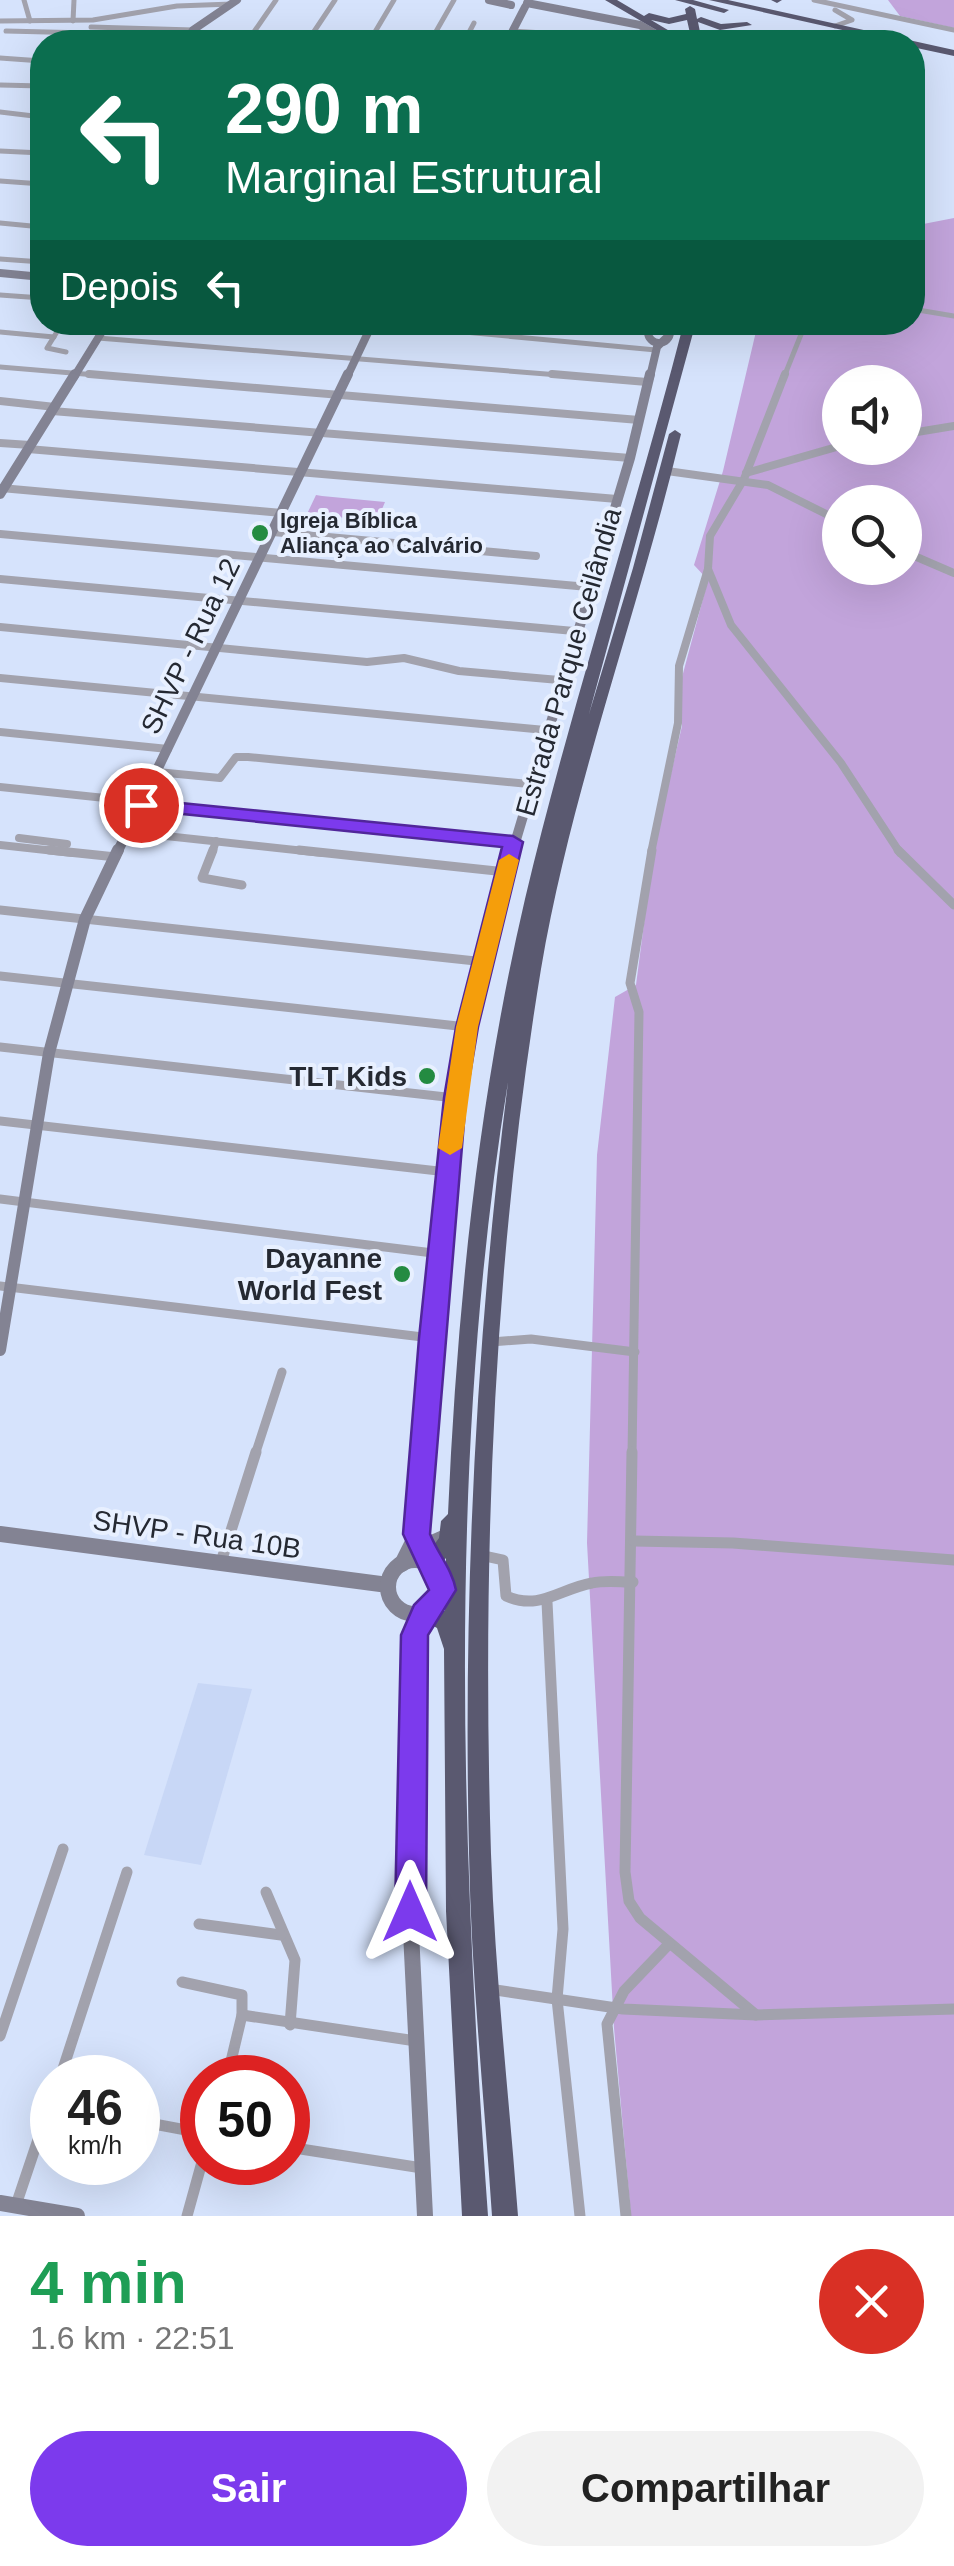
<!DOCTYPE html>
<html lang="pt">
<head>
<meta charset="utf-8">
<style>
  :root { --surface:#fff; --page:#f2f2f2; --text:#222; --muted:#767676; --accent:#7c3aed }
  body { margin:0; font-family:Helvetica,sans-serif; background:var(--page); color:var(--text); height:100vh; display:flex; flex-direction:column; font-size:38px; white-space:nowrap }
  * { box-sizing:border-box; margin:0 }
  p { font-size:32px; color:var(--muted) }
  .icon { flex:none; width:55px; height:55px; fill:none; stroke:currentColor; stroke-width:2; stroke-linecap:round; stroke-linejoin:round }
  .map { position:relative; height:2216px; overflow:hidden }
  .side { display:flex; flex-direction:column; background:var(--surface); flex:1 }
  .side>* { flex:none }
  .hud { position:absolute; left:30px; top:30px; width:895px; height:305px; border-radius:40px; box-shadow:0 10px 40px #0002; background:#0b6e4f; color:#fff; overflow:hidden }
  .buttons { position:absolute; left:822px; top:365px; display:grid; gap:20px }
  .buttons a { display:grid; place-items:center; width:100px; height:100px; border-radius:50%; background:var(--surface); box-shadow:0 10px 40px #0002; font-size:50px }
  .speed { position:absolute; left:30px; top:2055px; display:flex; gap:20px; font-size:50px; font-weight:700; text-align:center }
  .speed>* { display:grid; place-content:center; width:130px; height:130px; border-radius:50%; background:var(--surface); box-shadow:0 10px 40px #0002; line-height:1 }
  .speed small { font-size:25px; font-weight:400 }
  .speed .limit { border:15px solid #d22; background:#fff; color:#111 }
  .pin { position:absolute; display:grid; place-items:center; width:85px; height:85px; color:#fff; margin:-42px; border:5px solid #fff; border-radius:50%; box-shadow:0 2px 10px #0007 }
  .me { position:absolute; width:110px; margin:-55px; rotate:0deg; stroke-linejoin:round; filter:drop-shadow(0 0 8px #0008) }
  .turn { display:flex; align-items:center; gap:35px; height:210px; padding:0 30px; font-size:45px }
  .turn .icon { width:130px; height:130px; stroke-width:2.5 }
  .turn b { display:block; font-size:70px; line-height:85px }
  .then { display:flex; align-items:center; height:95px; padding:0 30px; background:#0003; gap:20px; font-size:38px }
  .round { display:grid; place-items:center; flex:none; width:105px; height:105px; border-radius:52px; background:var(--page) }
  .overview { display:flex; align-items:center; justify-content:space-between; height:170px; padding:0 30px }
  h1 { font-size:60px; font-weight:700; line-height:75px; color:#1e9e55 }
  .cta { display:flex; gap:20px; margin-top:auto; padding:20px 30px }
  .cta a { flex:1; height:115px; border-radius:60px; background:var(--accent); color:#fff; font-size:40px; font-weight:700; line-height:115px; text-align:center }
  .cta a+a { background:var(--page); color:var(--text) }
  .map>svg:first-child { display:block }
  .built { fill:#c8d7f6 }
  .green { fill:#c2a4db; fill-rule:evenodd }
  .lines { fill:none; stroke-linecap:round; stroke-linejoin:round }
  .street-far3 { stroke:#a2a2ad; stroke-width:5 }
  .street-far2 { stroke:#a2a2ad; stroke-width:8 }
  .street-far1 { stroke:#a2a2ad; stroke-width:9 }
  .street { stroke:#a2a2ad; stroke-width:11 }
  .secondary-far3 { stroke:#838393; stroke-width:8 }
  .secondary-far2 { stroke:#838393; stroke-width:10 }
  .secondary-far1 { stroke:#838393; stroke-width:12 }
  .secondary { stroke:#838393; stroke-width:16 }
  .highway { fill:#5a5970; fill-rule:evenodd }
  .route { fill:#7c3aed; stroke:#51269a; stroke-width:2.5 }
  .slow { fill:#f59e0b }
  .poi-dot { fill:#248b41; stroke:#e8f0ff; stroke-width:4 }
  .labels { text-anchor:middle; stroke-width:8; stroke-linejoin:round; paint-order:stroke }
  .far-poi-label { font-size:22px; font-weight:bold; fill:#252932; stroke:#e8f0ff; text-anchor:start }
  .street-label { font-size:28px; fill:#252932; stroke:#e8f0ff }
  .poi-label { font-size:28px; font-weight:bold; fill:#252932; stroke:#e8f0ff; text-anchor:end }
</style>
</head>
<body>
<div class="map">
<svg width="954" height="2216" viewBox="0 0 954 2216">
  <rect width="100%" height="100%" fill="#d6e3fc"/>
  <!-- built -->
  <polygon class="built" points="198,1683 252,1689 201,1865 144,1855"/>
  <!-- green -->
  <g class="green">
    <polygon points="888,0 954,0 954,28 900,16"/>
    <path d="M954,218V2216H631L614,2028L587,1543L597,1155L615,997L636,985L654,847L682,726L681,681L708,580L694,565L723,471L758,323L912,322L913,226ZM840,382H905V448H840ZM840,502H905V568H840Z"/>
    <polygon points="316,495 322,496 385,502 377,521 307,514"/>
  </g>
  <g class="lines">
    <!-- street-far3 -->
    <g class="street-far3">
      <polyline points="24,0 30,21"/>
      <polyline points="814,0 954,30"/>
      <polyline points="835,10 852,20 835,26"/>
      <polyline points="0,21 93,20 177,6 232,4"/>
      <polyline points="73,21 74,0"/>
      <polyline points="91,27 193,30"/>
      <polyline points="6,31 88,33"/>
      <polyline points="512,31 668,41"/>
      <polyline points="247,42 276,0"/>
      <polyline points="307,42 335,0"/>
      <polyline points="369,42 394,0"/>
      <polyline points="430,42 454,0"/>
      <polyline points="464,42 474,23"/>
      <polyline points="0,58 42,61"/>
      <polyline points="0,85 42,86"/>
      <polyline points="0,112 42,117"/>
      <polyline points="0,151 42,153"/>
      <polyline points="0,181 42,184"/>
      <polyline points="0,223 42,227"/>
      <polyline points="0,259 42,262"/>
      <polyline points="0,295 42,298"/>
      <polyline points="912,309 954,316"/>
      <polyline points="63,322 47,348 66,352"/>
      <polyline points="357,322 656,350"/>
      <polyline points="0,332 54,337"/>
      <polyline points="98,338 584,377"/>
      <polyline points="0,367 120,377"/>
      <polyline points="784,377 806,322"/>
    </g>
    <!-- street-far2 -->
    <g class="street-far2">
      <polyline points="89,374 639,420"/>
      <polyline points="552,374 647,382"/>
      <polyline points="785,374 744,479 710,536 708,569 731,625 841,763 900,853"/>
      <polyline points="0,401 55,407"/>
      <polyline points="52,411 630,458"/>
      <polyline points="905,434 954,426"/>
      <polyline points="0,443 30,445"/>
      <polyline points="28,449 617,499"/>
      <polyline points="667,471 768,485 840,521"/>
      <polyline points="746,473 840,446"/>
      <polyline points="1,488 282,513"/>
      <polyline points="273,532 536,556"/>
      <polyline points="0,534 588,587"/>
      <polyline points="905,552 954,573"/>
      <polyline points="0,579 574,631"/>
      <polyline points="0,627 367,662 404,658 459,671 559,680"/>
      <polyline points="0,678 545,730"/>
      <polyline points="0,732 168,749"/>
      <polyline points="157,772 220,778 236,757 248,757 529,784"/>
      <polyline points="0,787 143,802"/>
      <polyline points="141,805 513,842"/>
      <polyline points="129,832 323,853"/>
      <polyline points="19,838 67,844"/>
      <polyline points="0,845 73,853"/>
      <polyline points="212,853 216,841"/>
      <polyline points="651,853 678,723 679,666 708,569"/>
    </g>
    <!-- street-far1 -->
    <g class="street-far1">
      <polyline points="49,850 116,857"/>
      <polyline points="213,850 202,878 242,885"/>
      <polyline points="299,850 506,872"/>
      <polyline points="898,850 954,905"/>
      <polyline points="0,910 485,962"/>
      <polyline points="0,976 467,1027"/>
      <polyline points="0,1047 455,1098"/>
      <polyline points="0,1121 447,1172"/>
      <polyline points="0,1199 441,1254"/>
      <polyline points="0,1286 431,1338"/>
      <polyline points="491,1342 531,1339 635,1352"/>
      <polyline points="255,1455 282,1372"/>
      <polyline points="632,1455 639,1012 630,983 652,850"/>
    </g>
    <!-- street -->
    <g class="street">
      <polyline points="632,1452 625,1872 629,1901 640,1918 756,2015"/>
      <polyline points="634,1541 733,1543 954,1560"/>
      <path d="M480,1555L503,1560L506,1596C540,1611 559,1589 592,1583C605,1580 619,1582 633,1582"/>
      <polyline points="221,1562 256,1452"/>
      <polyline points="547,1602 563,1929 557,1999 580,2216"/>
      <polyline points="266,1892 295,1960 290,2025"/>
      <polyline points="199,1924 281,1935"/>
      <polyline points="182,1982 242,1995 242,2015 227,2078"/>
      <polyline points="489,1989 623,2009 756,2015 954,2009"/>
      <polyline points="242,2015 416,2041"/>
      <polyline points="0,2036 63,1849"/>
      <polyline points="60,2078 127,1872"/>
      <polyline points="138,2121 202,2133"/>
      <polyline points="288,2147 422,2168"/>
      <polyline points="16,2205 52,2098"/>
      <polyline points="187,2216 202,2162"/>
      <polyline points="626,2216 607,2024 624,1991 669,1944"/>
    </g>
    <!-- secondary-far3 -->
    <g class="secondary-far3">
      <polyline points="489,0 511,5"/>
      <polyline points="527,3 640,25 669,42"/>
      <polyline points="187,39 251,42"/>
      <polyline points="186,42 193,30 237,0"/>
      <polyline points="507,42 525,7"/>
      <polyline points="0,273 42,277"/>
      <circle cx="659" cy="332" r="11"/>
      <polyline points="74,377 108,322"/>
      <polyline points="347,377 373,322"/>
      <polyline points="650,377 657,347 665,339"/>
    </g>
    <!-- secondary-far2 -->
    <g class="secondary-far2">
      <polyline points="0,494 75,374"/>
      <polyline points="117,853 348,374"/>
      <polyline points="512,853 630,458 650,374"/>
    </g>
    <!-- secondary-far1 -->
    <g class="secondary-far1">
      <polyline points="0,1350 49,1053 85,919 118,850"/>
      <polyline points="424,1455 447,1172 467,1027 512,850"/>
    </g>
    <!-- secondary -->
    <g class="secondary">
      <polyline points="0,1534 388,1585"/>
      <polyline points="423,1547 448,1536"/>
      <circle cx="415" cy="1587" r="27"/>
      <polyline points="402,1564 417,1534 424,1452"/>
      <polyline points="424,1612 414,1635 410,1912 425,2216"/>
      <polyline points="0,2203 77,2216"/>
    </g>
    <!-- highway -->
    <g class="highway">
      <polygon points="605,0 617,0 644,16 649,13 669,18 686,14 685,9 690,6 695,9 697,19 701,17 721,24 747,22 752,25 720,30 698,22 702,42 692,42 687,20 669,24 651,20 688,42 677,42"/>
      <polygon points="675,0 693,0 729,10 724,13"/>
      <polygon points="709,0 728,0 954,50 954,56 912,47 912,42 896,42"/>
      <polygon points="771,0 782,0 777,3"/>
      <polygon points="774,31 837,34 842,37 837,40 774,37 746,42 728,42"/>
      <polygon points="662,322 677,322 667,328 663,327"/>
      <path d="M684,322H696L589,714L633,568L669,434L675,430L681,434C638,613 572,787 541,969C493,1260 482,1560 491,1854C495,1975 509,2096 518,2216H492C484,2095 471,1974 469,1853C463,1595 476,1338 508,1082C447,1456 461,1839 488,2216H462L446,1911L444,1649L437,1628L419,1618L415,1612L419,1606L426,1604L445,1611L446,1558C439,1567 435,1573 423,1569L420,1564L439,1538L441,1521L448,1514C457,1308 478,1100 525,899C571,705 634,516 684,322Z"/>
    </g>
  </g>
  <!-- route -->
  <path class="route" d="M141,799L513,836L523,842L478,1027L466,1098L430,1534C438,1554 452,1569 456,1590L428,1635L426,1912L421,1920L410,1924L400,1920L395,1912L401,1635L414,1605L429,1590L403,1534L419,1338L444,1098L456,1027L502,847L134,809V801Z"/>
  <!-- slow -->
  <polygon class="slow" points="509,854 519,860 478,1027 462,1148 450,1155 438,1148 456,1027 499,860"/>
  <!-- markers -->
  <g class="poi-dot">
    <circle cx="260" cy="533" r="10"/>
    <circle cx="427" cy="1076" r="10"/>
    <circle cx="402" cy="1274" r="10"/>
  </g>
  <g class="labels">
    <!-- far-poi labels -->
    <g class="far-poi-label">
      <text x="280" y="528">Igreja Bíblica<tspan x="280" dy="25">Aliança ao Calvário</tspan></text>
    </g>
    <!-- street labels -->
    <g class="street-label">
      <text transform="translate(190 646) rotate(-64)" y="10">SHVP - Rua 12</text>
      <text transform="translate(568 662) rotate(-74)" y="10">Estrada Parque Ceilândia</text>
      <text transform="translate(197 1534) rotate(8)" y="10">SHVP - Rua 10B</text>
    </g>
    <!-- poi labels -->
    <g class="poi-label">
      <text x="407" y="1086">TLT Kids</text>
      <text x="382" y="1268">Dayanne<tspan x="382" dy="32">World Fest</tspan></text>
    </g>
  </g>
</svg>
<div class="buttons">
<a><svg class="icon" aria-label="sound" viewBox="0 0 24 24"><path d="M4 9h4l5-4v14l-5-4H4zM17 9q2 3 0 6"/></svg></a>
<a><svg class="icon" aria-label="search" viewBox="0 0 24 24"><circle cx="10" cy="10" r="6"/><path d="M15 15l6 6"/></svg></a>
</div>
<div class="speed"><div>46<small>km/h</small></div><div class="limit">50</div></div>
<div class="pin" style="left:141px;top:805px;background:#d93025"><svg class="icon" aria-label="arrive" viewBox="0 0 24 24"><path d="M6 21V4h12l-3 4 3 4H6"/></svg></div>
<svg class="me" style="left:410px;top:1912px" viewBox="-20 -20 40 40"><path d="M0-17L14 15 0 8-14 15z" fill="#7c3aed" stroke="#fff" stroke-width="4"/></svg>
<div class="hud">
<div class="turn"><svg class="icon" aria-label="left" viewBox="0 0 24 24"><path d="M17 20v-9H6M10 6l-5 5 5 5"/></svg><div><b>290 m</b>Marginal Estrutural</div></div>
<div class="then">Depois<svg class="icon" aria-label="left" viewBox="0 0 24 24"><path d="M17 20v-9H6M10 6l-5 5 5 5"/></svg></div>
</div>
</div>
<section class="side">
<div class="overview"><div><h1>4 min</h1><p>1.6 km · 22:51</p></div><a class="round" style="background:#d93025;color:#fff"><svg class="icon" aria-label="close" viewBox="0 0 24 24"><path d="M6 6l12 12M18 6L6 18"/></svg></a></div>
<div class="cta"><a>Sair</a><a>Compartilhar</a></div>
</section>
</body>
</html>
